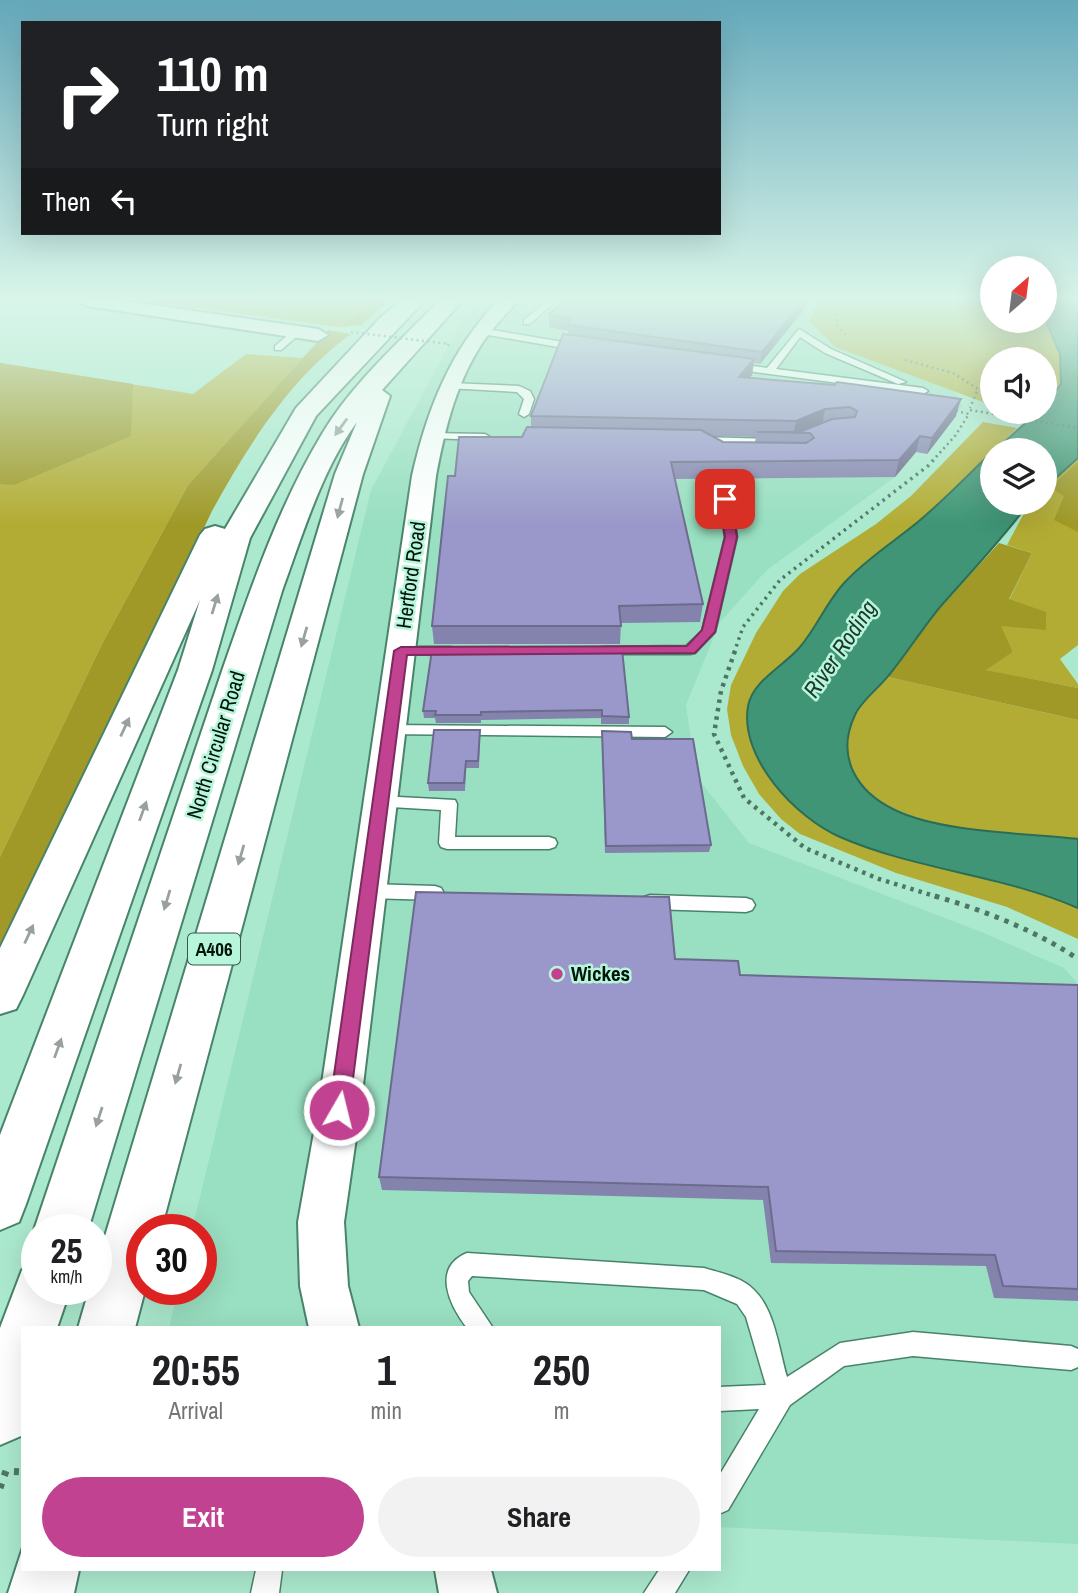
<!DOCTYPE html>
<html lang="en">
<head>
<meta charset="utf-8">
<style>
  :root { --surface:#fff; --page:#f2f2f2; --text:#202124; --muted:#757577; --accent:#c04290 }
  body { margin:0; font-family:"Archivo Narrow",sans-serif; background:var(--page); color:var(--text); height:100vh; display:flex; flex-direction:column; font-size:26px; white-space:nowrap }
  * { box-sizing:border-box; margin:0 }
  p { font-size:23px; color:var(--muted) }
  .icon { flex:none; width:38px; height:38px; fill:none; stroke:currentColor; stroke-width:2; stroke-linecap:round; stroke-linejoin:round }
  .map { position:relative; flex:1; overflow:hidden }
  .drawer { position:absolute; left:21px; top:1326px; width:700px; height:245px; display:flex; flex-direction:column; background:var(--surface); border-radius:0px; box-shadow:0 7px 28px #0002 }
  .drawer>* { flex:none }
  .banner { position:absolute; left:21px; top:21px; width:700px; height:214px; border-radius:0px; box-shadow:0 7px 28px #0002; background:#202124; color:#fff; overflow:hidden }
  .needle { width:46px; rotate:28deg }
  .tools { position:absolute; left:980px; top:256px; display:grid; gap:14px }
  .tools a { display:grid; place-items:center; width:77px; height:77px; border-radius:50%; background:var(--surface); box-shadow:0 7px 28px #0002; font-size:35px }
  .speed { position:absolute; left:21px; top:1214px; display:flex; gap:14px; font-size:35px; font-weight:700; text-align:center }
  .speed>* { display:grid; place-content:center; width:91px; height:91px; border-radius:50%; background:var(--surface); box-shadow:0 7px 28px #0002; line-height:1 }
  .speed small { font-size:18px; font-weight:400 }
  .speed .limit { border:10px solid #d22; background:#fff; color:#111 }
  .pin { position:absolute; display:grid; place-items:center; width:60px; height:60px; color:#fff; margin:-30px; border-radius:14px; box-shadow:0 4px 10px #0006 }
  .me { position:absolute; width:77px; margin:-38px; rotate:8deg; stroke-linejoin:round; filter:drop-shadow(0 0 5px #0008) }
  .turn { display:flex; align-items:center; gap:24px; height:147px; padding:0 21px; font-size:32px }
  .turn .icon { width:91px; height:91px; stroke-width:2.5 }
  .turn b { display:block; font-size:49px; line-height:60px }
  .then { display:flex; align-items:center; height:66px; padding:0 21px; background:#0003; gap:14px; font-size:26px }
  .eta { display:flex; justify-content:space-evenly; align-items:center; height:119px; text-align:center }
  .eta b { font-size:42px; font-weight:700; line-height:49px }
  .action { display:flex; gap:14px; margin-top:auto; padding:14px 21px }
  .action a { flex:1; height:80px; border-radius:42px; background:var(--accent); color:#fff; font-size:28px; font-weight:700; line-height:80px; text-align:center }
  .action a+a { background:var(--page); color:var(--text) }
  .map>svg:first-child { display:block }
  .built { fill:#99dfc1 }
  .green { fill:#b3ac34 }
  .forest { fill:#a09927 }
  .water { fill:#3f9575; stroke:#2c6e55; stroke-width:2 }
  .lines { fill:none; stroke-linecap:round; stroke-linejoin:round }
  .lane-casing { stroke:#48836b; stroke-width:3 }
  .street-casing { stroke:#48836b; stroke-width:4 }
  .highway-casing { stroke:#48836b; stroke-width:4 }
  .path-far4 { stroke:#4e7665; stroke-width:2.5; stroke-dasharray:2 3.5; stroke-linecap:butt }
  .path-far3 { stroke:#4e7665; stroke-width:3.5; stroke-dasharray:2.5 4.5; stroke-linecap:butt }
  .path-far2 { stroke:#4e7665; stroke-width:4.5; stroke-dasharray:3.5 5; stroke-linecap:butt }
  .path-far1 { stroke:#4e7665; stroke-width:5; stroke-dasharray:4.5 6; stroke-linecap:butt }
  .path { stroke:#4e7665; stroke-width:7; stroke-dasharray:5 8; stroke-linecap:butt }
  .lane { fill:#fff; fill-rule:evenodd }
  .street { fill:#fff; fill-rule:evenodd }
  .highway { fill:#fff; fill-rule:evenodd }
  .path-bridge { stroke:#4e7665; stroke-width:2.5; stroke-dasharray:2 3.5; stroke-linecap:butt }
  .wall { fill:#8483ae; fill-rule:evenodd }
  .shaded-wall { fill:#6c6a8d }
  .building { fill:#9a98ca; stroke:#6c6a8d; stroke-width:2 }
  .oneway { fill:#99a19d }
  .route { fill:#c04290; stroke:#7d2b5e; stroke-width:2 }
  .poi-dot { fill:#c04290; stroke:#b8f6db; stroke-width:2.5 }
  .labels { text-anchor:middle; stroke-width:5; stroke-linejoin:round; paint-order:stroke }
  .shield { fill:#b8f6db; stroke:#375849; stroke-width:2 }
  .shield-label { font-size:19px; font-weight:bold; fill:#00140b }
  .street-label { font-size:21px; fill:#00140b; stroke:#b8f6db }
  .poi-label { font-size:21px; font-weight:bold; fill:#00140b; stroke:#b8f6db; text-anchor:start }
  .water-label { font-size:23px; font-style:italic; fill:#1d372c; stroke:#b8f6db }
</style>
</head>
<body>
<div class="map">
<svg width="1078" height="1593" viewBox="0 0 1078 1593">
  <rect width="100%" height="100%" fill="#abe9ce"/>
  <!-- built -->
  <polygon class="built" points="485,301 819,301 836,347 955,389 963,407 934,430 895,477 767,570 720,622 686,705 696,776 749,843 984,933 1064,968 1078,984 1078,1544 719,1527 719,1328 169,1328 178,1290 201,1290 201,1230 192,1230 371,490 465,315"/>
  <!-- green -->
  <g class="green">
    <polygon points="142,301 372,301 340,327"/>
    <polygon points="818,301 992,301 992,320 1045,319 1060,354 1061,384 1045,405 1045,359 992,359 991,405 835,347 809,321"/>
    <polygon points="246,354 303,358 188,485 102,644 0,857 0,363 193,394"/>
    <polygon points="983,422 1017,428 931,511 845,582 799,648 784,662 748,720 758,758 771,780 876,851 1049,896 1078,908 1078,939 1007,907 896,873 800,834 781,819 759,794 743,766 731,735 727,709 731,685 756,633 783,591 800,574 876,524 911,496"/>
    <polygon points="1078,458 1078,645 1060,659 1078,684 1078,688 985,670 1013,652 1000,626 1009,600 1032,553 1007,545 1030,502 1045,502 1045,488"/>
    <path d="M888,677L1078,720V839C1017,833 866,834 849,760C846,747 849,725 856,713C864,700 878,689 888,677Z"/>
  </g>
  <!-- forest -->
  <g class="forest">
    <polygon points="372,301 389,301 361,325 340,327"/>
    <path d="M328,330L351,334C290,378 247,447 212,511L0,957V857L102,644L188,485Z"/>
    <polygon points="0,363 133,384 131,436 14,485 0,484"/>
    <polygon points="1078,462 1078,532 1054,520 1064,496 1050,487"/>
    <polygon points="999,543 1032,553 1009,599 1046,612 1046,630 1001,626 1013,652 986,670 1078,688 1078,720 888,677 939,609"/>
  </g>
  <!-- water -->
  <g class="water">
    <polygon points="1045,301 1078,301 1078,458 1045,488 1045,450 995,450 1039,411 1045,411 1045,405 1061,384 1060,354 1045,319"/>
    <path d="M992,452V502H1030C1002,539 971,572 940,607C922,629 907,653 889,675C879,688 861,701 855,715C835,757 857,792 895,810C943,833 1024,833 1078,839V908C1002,875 916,870 840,837C796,818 739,758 748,706C753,680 784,666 800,647C817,627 827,601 845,582C866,559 895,541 919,521C944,500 968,475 992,452Z"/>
  </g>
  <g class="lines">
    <!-- lane casing -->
    <g class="lane-casing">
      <g id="lane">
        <polygon points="547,301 556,301 530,324 524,324 524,320"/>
        <polygon points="480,328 581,345 586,348 581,351 477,333 477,329"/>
        <polygon points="799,329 831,349 906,382 898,384 825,353 800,337 776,369 923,388 928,391 923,394 732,369 727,366 732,363 767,368"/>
        <polygon points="294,330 302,332 281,350 275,350 275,346"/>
        <polygon points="450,383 519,386 530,391 534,399 529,414 524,417 519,414 524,399 517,392 447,388 445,386"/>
        <polygon points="431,433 485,434 490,437 485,440 427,438 426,436"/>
        <polygon points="699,437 775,439 780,442 775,445 695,442 695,438"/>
        <polygon points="725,496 731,499 737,537 715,632 695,653 690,654 598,654 596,651 598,648 603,647 686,646 702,631 725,537 719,499"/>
        <polygon points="401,647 451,647 458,651 451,655 396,654 394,651 396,648"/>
        <polygon points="388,725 665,727 672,732 665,737 383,734 381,730 383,726"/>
        <polygon points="380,796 455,800 457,804 455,837 549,837 555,839 557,843 555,847 549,849 447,849 441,847 439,843 441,810 374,806 372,802"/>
        <polygon points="368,884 435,886 441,888 444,893 441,898 435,900 368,898 362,896 359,891 362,886"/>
        <polygon points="650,895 746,898 752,900 755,905 752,910 746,912 650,909 644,907 641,902 644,897"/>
        <path d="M467,1253L704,1268C720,1273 742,1277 754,1290C775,1310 779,1350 787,1377L840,1343L913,1332L1071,1346L1078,1349V1367L1071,1370L913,1356L844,1366L790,1405L728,1510L719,1514V1476L759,1409L719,1411V1387L766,1385L746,1317L737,1304L704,1290L472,1276L468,1281L469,1292L493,1328H467C450,1306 431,1268 467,1253Z"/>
        <polygon points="256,1570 282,1570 279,1593 251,1593"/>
        <polygon points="659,1570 689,1570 675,1593 644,1593"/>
      </g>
    </g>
    <!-- street casing -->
    <g class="street-casing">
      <g id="street">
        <polygon points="78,301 125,301 318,329 328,335 318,341 87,306"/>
        <path d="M498,301H517C507,314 495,325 485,339C457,379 445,428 436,476L360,1110L344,1222L348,1286L359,1328H309L300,1286L298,1222L318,1110L412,476C427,410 450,350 498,301Z"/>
        <polygon points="435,1570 491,1570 497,1593 439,1593"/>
      </g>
    </g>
    <!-- highway casing -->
    <g class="highway-casing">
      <g id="highway">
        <polygon points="400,301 424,301 316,416 250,538 212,670 26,1204 19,1222 0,1230 0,1135 178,670 200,600 23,995 16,1009 0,1014 0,948 200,535 205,529 215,526 225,529 296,408 381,317"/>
        <path d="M439,301H462L382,390L390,396L363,474L161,1230H142V1290H145L135,1328H78L89,1290H96V1266L335,474L357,422C322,469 302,536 282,591L88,1230H37V1236L34,1230L222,671C250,591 278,507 322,434C351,385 399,342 439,301Z"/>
        <polygon points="37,1264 37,1290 70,1290 57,1328 23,1328 23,1433 21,1436 0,1445 0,1328 22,1270"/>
        <polygon points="23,1547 23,1570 79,1570 74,1593 8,1593"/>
      </g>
    </g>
    <!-- path-far4 -->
    <g class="path-far4">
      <polyline points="846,301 836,314 837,325 846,335"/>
      <polyline points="905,360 953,373 978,389 970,408"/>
      <polyline points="970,410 1078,428"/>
      <polyline points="936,457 955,436 969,414 952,410"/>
    </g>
    <!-- path-far3 -->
    <polyline class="path-far3" points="734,653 743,627 780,580 929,465 937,456"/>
    <!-- path-far2 -->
    <polyline class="path-far2" points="735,651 721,691 714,734 744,798 805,848 879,879 941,898"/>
    <!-- path-far1 -->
    <path class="path-far1" d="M935,896C985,911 1035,930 1078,959"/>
    <!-- path -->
    <polyline class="path" points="0,1488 6,1471 23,1472"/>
    <!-- lane -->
    <use href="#lane" class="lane"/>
    <!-- street -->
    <use href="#street" class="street"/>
    <!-- highway -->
    <use href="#highway" class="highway"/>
    <!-- path-bridge -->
    <polyline class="path-bridge" points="351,332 449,344 447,346"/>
  </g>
  <!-- wall -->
  <g class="wall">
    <path d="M806,307L760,364L754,363L752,375L749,378L956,416L927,454L916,452L895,477L675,479L703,604L700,622L621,623L620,644H434L432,626L455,476L522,437L531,427V416L568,335V331L549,327V314ZM712,436L756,437L755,442H723Z"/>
    <polygon points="432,650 629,717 629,724 601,724 601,718 481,720 481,723 436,723 435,718 424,718 423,711"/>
    <polygon points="602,731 632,739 711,845 709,852 605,853"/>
    <polygon points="480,738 479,768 466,768 465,791 429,791 428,783"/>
    <polygon points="675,959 740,975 1078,985 1078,1301 994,1298 986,1266 771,1263 763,1200 382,1190 379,1177"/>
  </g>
  <!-- shaded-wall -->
  <g class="shaded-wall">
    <polygon points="803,301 807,301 806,307 760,364 762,352"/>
    <polygon points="754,359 752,375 737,393 739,377"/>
    <polygon points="961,399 956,416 927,454 932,438"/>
    <polygon points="825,409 822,425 804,433 794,432 796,421"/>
    <polygon points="920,436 916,452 895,477 899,460"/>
  </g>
  <!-- building -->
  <g class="building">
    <polygon points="565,301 803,301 762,352 568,325 570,319 549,314"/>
    <polygon points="563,334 754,359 739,377 835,385 837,382 961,399 932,438 920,436 899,460 671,462 703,604 619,606 621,626 432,626 448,476 455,476 459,437 522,437 527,427 701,430 723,442 806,443 814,438 810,433 757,432 800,432 832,419 855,417 857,411 850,407 825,409 796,421 531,416"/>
    <polygon points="622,649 629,717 602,716 602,710 481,712 481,715 435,715 436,711 423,711 432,650"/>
    <polygon points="434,730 480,730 478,761 466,761 464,783 428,783"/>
    <polygon points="602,731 631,732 632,739 693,739 711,845 606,846"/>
    <polygon points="416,892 669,897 675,959 738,961 740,975 1078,985 1078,1289 1003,1286 995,1255 776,1251 768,1187 379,1177"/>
  </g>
  <!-- one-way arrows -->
  <defs><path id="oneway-solid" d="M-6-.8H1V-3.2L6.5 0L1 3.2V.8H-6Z" transform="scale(1.75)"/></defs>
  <g class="oneway">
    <use href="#oneway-solid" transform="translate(341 427) rotate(126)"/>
    <use href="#oneway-solid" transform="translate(340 508) rotate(105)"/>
    <use href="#oneway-solid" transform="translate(215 604) rotate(-73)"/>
    <use href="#oneway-solid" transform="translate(304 637) rotate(106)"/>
    <use href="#oneway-solid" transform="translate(125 727) rotate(-65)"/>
    <use href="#oneway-solid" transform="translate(143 811) rotate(-70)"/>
    <use href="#oneway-solid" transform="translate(241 855) rotate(106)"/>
    <use href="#oneway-solid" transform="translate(167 900) rotate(107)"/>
    <use href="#oneway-solid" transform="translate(29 934) rotate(-65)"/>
    <use href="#oneway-solid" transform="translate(58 1048) rotate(-70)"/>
    <use href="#oneway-solid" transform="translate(178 1074) rotate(106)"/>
    <use href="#oneway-solid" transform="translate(99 1117) rotate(108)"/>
  </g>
  <!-- sky -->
  <linearGradient id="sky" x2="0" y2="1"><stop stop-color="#64a8ba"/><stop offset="0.57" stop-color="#d9f5e9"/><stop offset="1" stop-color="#d9f5e9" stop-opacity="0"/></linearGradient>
  <rect width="1078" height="524" fill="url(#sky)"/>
  <!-- route -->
  <polygon class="route" points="725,496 731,499 737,537 715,632 695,653 407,655 349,1110 346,1116 339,1119 332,1116 329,1110 394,651 401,647 687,646 702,630 725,537 719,499"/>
  <!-- markers -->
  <circle class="poi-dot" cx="557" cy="974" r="7"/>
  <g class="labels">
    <!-- shield labels -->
    <rect class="shield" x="188" y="933.5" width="52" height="31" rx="5"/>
    <g class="shield-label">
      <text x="214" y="956">A406</text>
    </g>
    <!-- street labels -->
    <g class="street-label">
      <text transform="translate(411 575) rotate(-82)" y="7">Hertford Road</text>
      <text transform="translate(216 745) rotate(-73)" y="7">North Circular Road</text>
    </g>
    <!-- poi labels -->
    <g class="poi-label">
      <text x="571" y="981">Wickes</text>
    </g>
    <!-- water labels -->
    <g class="water-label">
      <text transform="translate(840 649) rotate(-56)" y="8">River Roding</text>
    </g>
  </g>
</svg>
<div class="tools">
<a><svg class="needle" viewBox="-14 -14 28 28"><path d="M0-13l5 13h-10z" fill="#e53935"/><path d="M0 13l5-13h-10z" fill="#757577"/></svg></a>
<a><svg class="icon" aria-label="sound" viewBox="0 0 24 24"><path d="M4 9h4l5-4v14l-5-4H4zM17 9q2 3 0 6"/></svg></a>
<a><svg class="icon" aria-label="layers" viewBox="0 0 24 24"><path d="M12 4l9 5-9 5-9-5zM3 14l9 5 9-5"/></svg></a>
</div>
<div class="speed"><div>25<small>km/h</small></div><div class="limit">30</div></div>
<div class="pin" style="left:725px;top:499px;background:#d93025"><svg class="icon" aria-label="arrive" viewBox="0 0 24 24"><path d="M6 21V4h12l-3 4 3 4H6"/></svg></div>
<svg class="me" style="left:339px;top:1110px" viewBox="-20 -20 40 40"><circle r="17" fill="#c04290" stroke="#fff" stroke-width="3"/><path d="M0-11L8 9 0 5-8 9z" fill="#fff"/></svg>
<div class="banner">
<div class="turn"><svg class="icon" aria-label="right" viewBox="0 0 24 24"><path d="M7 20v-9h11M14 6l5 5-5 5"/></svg><div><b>110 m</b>Turn right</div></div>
<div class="then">Then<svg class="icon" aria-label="left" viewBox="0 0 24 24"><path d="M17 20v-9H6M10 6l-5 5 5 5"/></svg></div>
</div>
<section class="drawer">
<div class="eta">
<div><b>20:55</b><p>Arrival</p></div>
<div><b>1</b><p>min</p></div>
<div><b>250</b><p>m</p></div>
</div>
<div class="action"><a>Exit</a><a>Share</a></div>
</section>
</div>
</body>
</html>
